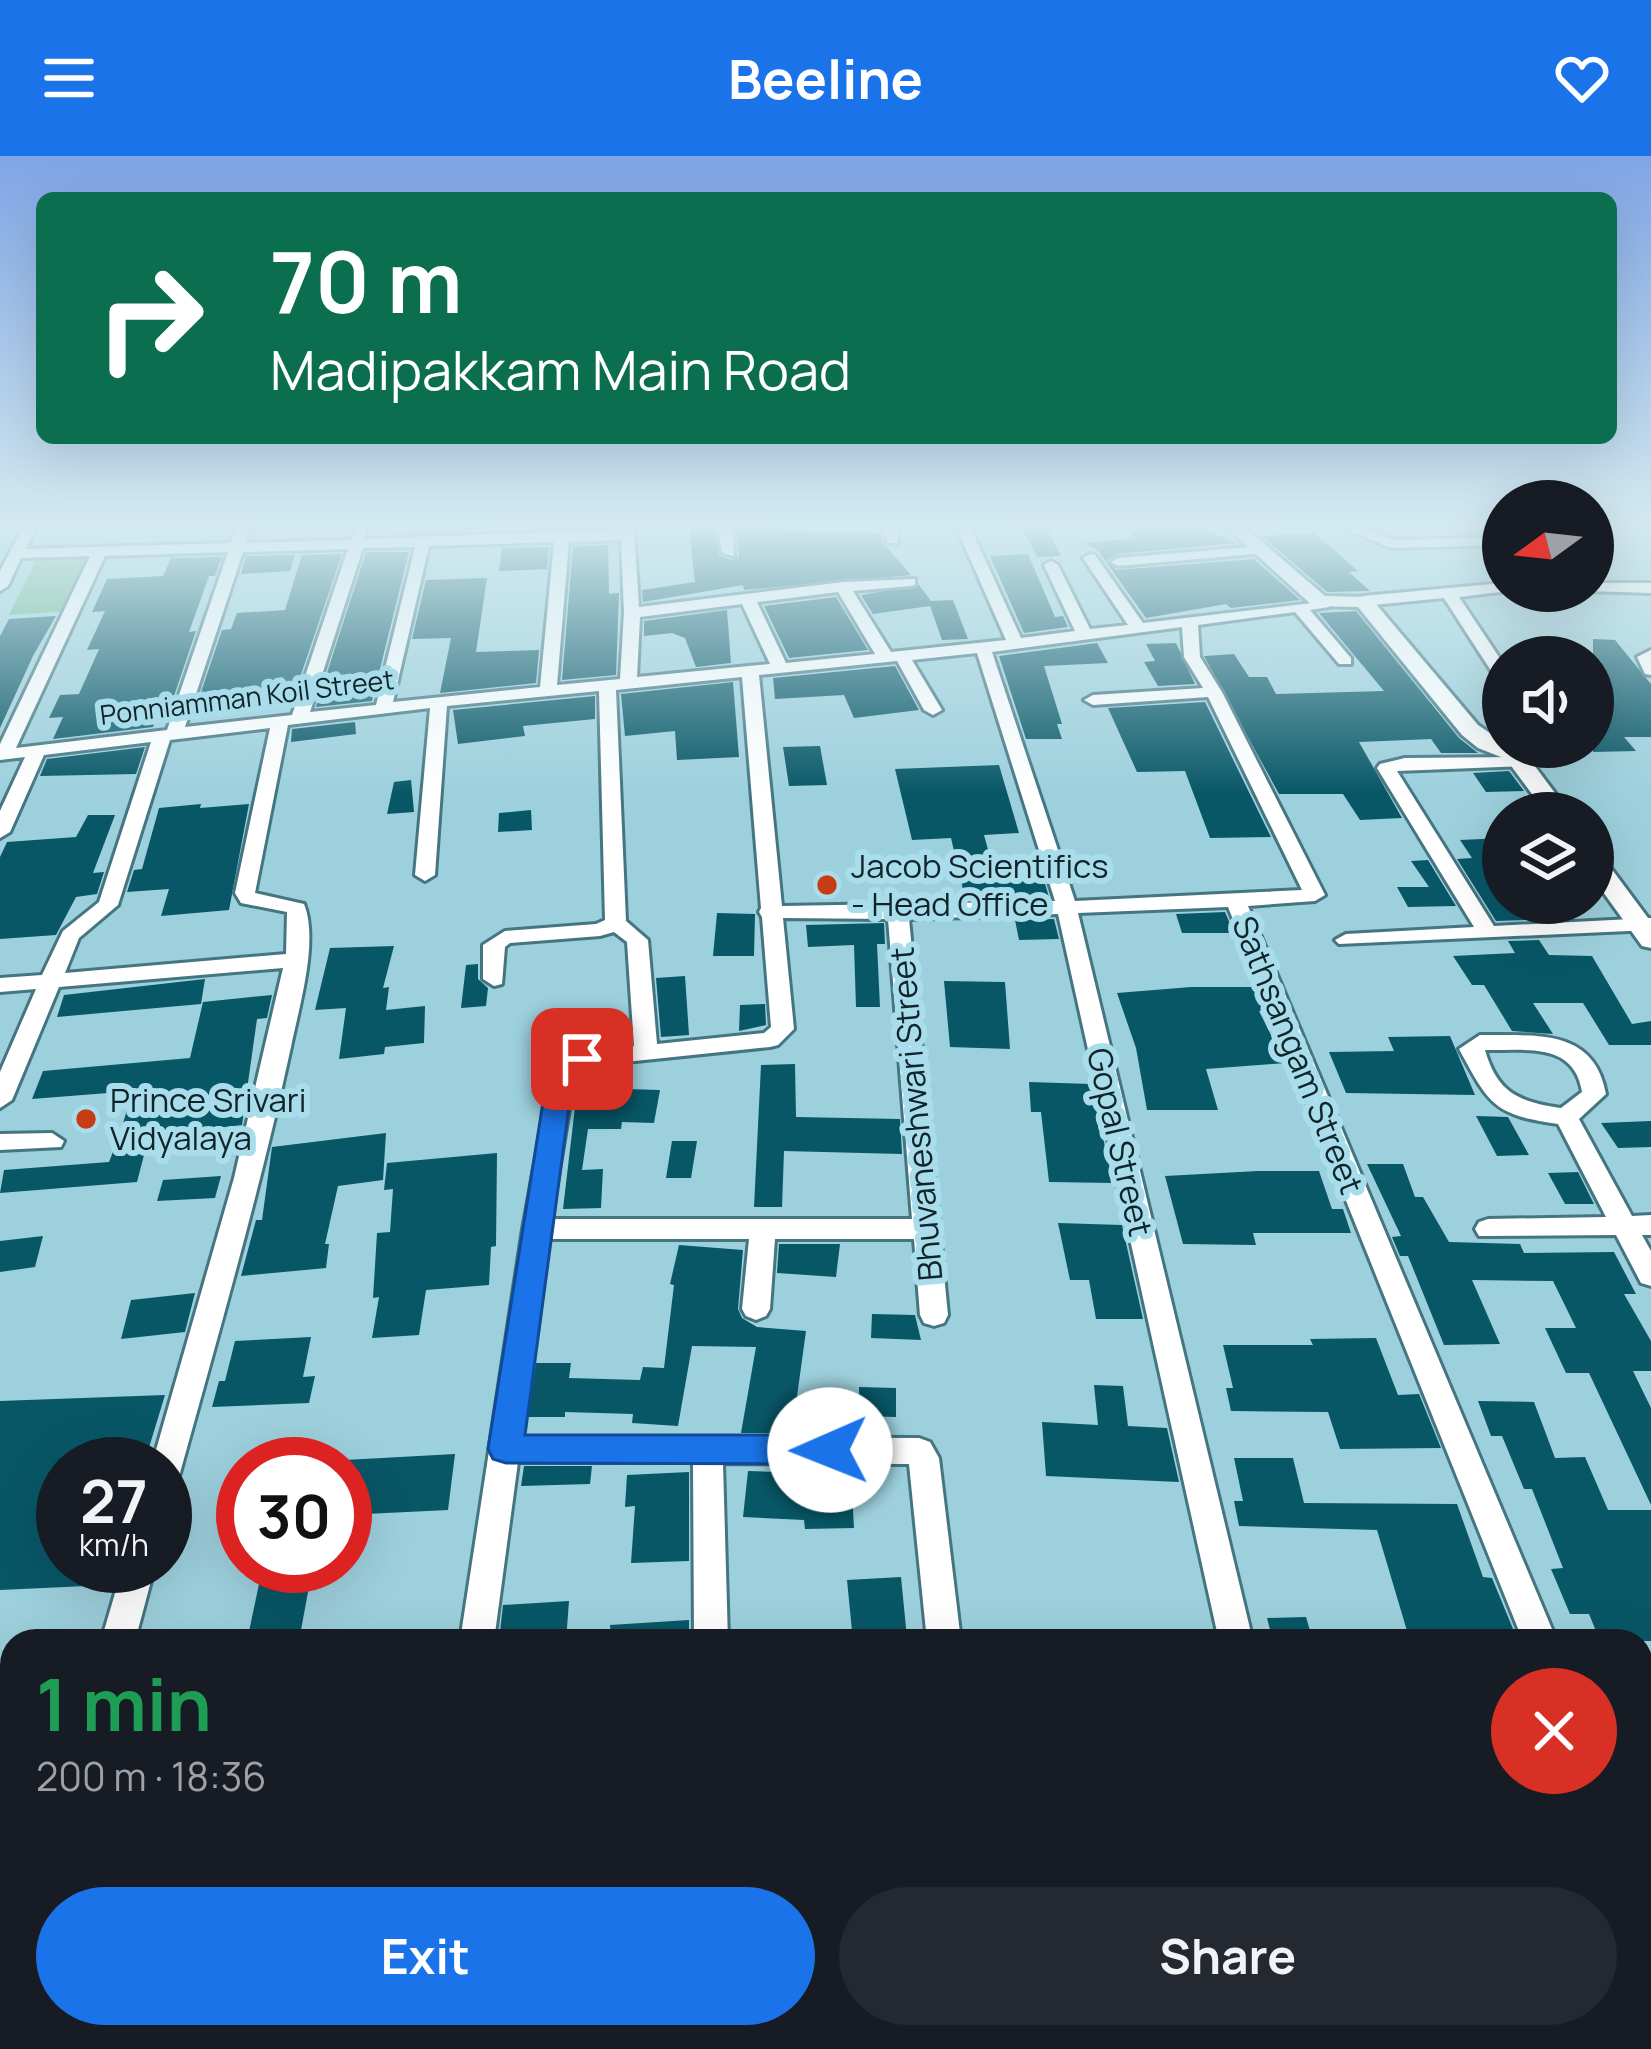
<!DOCTYPE html>
<html lang="en">
<head>
<meta charset="utf-8">
<style>
  :root { --surface:#171b24; --page:#242831; --text:#f1f3f6; --muted:#9ea1a6; --accent:#1a73e8 }
  body { margin:0; font-family:Manrope,sans-serif; background:var(--page); color:var(--text); height:100vh; display:flex; flex-direction:column; font-size:45px; white-space:nowrap }
  * { box-sizing:border-box; margin:0 }
  p { font-size:39px; color:var(--muted) }
  .icon { flex:none; width:66px; height:66px; fill:none; stroke:currentColor; stroke-width:2; stroke-linecap:round; stroke-linejoin:round }
  .map { position:relative; flex:1; overflow:hidden }
  .sheet { position:absolute; left:0px; top:1473px; width:1653px; height:420px; display:flex; flex-direction:column; background:var(--surface); border-radius:36px 36px 0 0; box-shadow:0 12px 48px #0002 }
  .sheet>* { flex:none }
  .top-card { position:absolute; left:36px; top:36px; width:1581px; height:252px; border-radius:18px; box-shadow:0 12px 48px #0002; background:#0b6e4f; color:#fff; overflow:hidden }
  .needle { width:78px; rotate:255deg }
  .tools { position:absolute; left:1482px; top:324px; display:grid; gap:24px }
  .tools a { display:grid; place-items:center; width:132px; height:132px; border-radius:50%; background:var(--surface); box-shadow:0 12px 48px #0002; font-size:60px }
  .speed { position:absolute; left:36px; top:1281px; display:flex; gap:24px; font-size:60px; font-weight:700; text-align:center }
  .speed>* { display:grid; place-content:center; width:156px; height:156px; border-radius:50%; background:var(--surface); box-shadow:0 12px 48px #0002; line-height:1 }
  .speed small { font-size:30px; font-weight:400 }
  .speed .limit { border:18px solid #d22; background:#fff; color:#111 }
  .pin { position:absolute; display:grid; place-items:center; width:102px; height:102px; color:#fff; margin:-51px; border-radius:24px; box-shadow:0 6px 18px #0006 }
  .me { position:absolute; width:132px; margin:-66px; rotate:269deg; stroke-linejoin:round; filter:drop-shadow(0 0 9px #0008) }
  .turn { display:flex; align-items:center; gap:42px; height:252px; padding:0 36px; font-size:54px }
  .turn .icon { width:156px; height:156px; stroke-width:2.5 }
  .turn b { display:block; font-size:84px; line-height:102px }
  .round { display:grid; place-items:center; flex:none; width:126px; height:126px; border-radius:63px; background:var(--page) }
  .head { display:flex; align-items:center; justify-content:space-between; height:204px; padding:0 36px }
  h1 { font-size:72px; font-weight:700; line-height:90px; color:#1e9e55 }
  .primary-button { display:flex; gap:24px; margin-top:auto; padding:24px 36px }
  .primary-button a { flex:1; height:138px; border-radius:72px; background:var(--accent); color:#fff; font-size:48px; font-weight:700; line-height:138px; text-align:center }
  .primary-button a+a { background:var(--page); color:var(--text) }
  header { display:flex; justify-content:space-between; align-items:center; height:156px; padding:0 36px; background:var(--accent); color:#fff; font-size:54px; font-weight:700 }
  .map>svg:first-child { display:block }
  .green { fill:#61b180 }
  .building { fill:#085767 }
  .lines { fill:none; stroke-linecap:round; stroke-linejoin:round }
  .minor-casing { stroke:#447581; stroke-width:6 }
  .major-casing { stroke:#447581; stroke-width:6 }
  .minor { fill:#fff; fill-rule:evenodd }
  .major { fill:#fff; fill-rule:evenodd }
  .route { fill:#1a73e8; stroke:#114b97; stroke-width:3 }
  .poi-dot { fill:#c63d15; stroke:#a9ddeb; stroke-width:4.5 }
  .labels { text-anchor:middle; stroke-width:12; stroke-linejoin:round; paint-order:stroke }
  .far-street-label { font-size:27px; fill:#10252a; stroke:#a9ddeb }
  .poi-label { font-size:33px; fill:#10252a; stroke:#a9ddeb; text-anchor:start }
  .street-label { font-size:33px; fill:#10252a; stroke:#a9ddeb }
</style>
</head>
<body>
<header><svg class="icon" aria-label="menu" viewBox="0 0 24 24"><path d="M4 6h16M4 12h16M4 18h16"/></svg>Beeline<svg class="icon" aria-label="heart" viewBox="0 0 24 24"><path d="M12 20l-8-8c-3-5 5-10 8-4 3-6 11-1 8 4z"/></svg></header>
<div class="map">
<svg width="1651" height="1893" viewBox="0 0 1651 1893">
  <rect width="100%" height="100%" fill="#9dd0dd"/>
  <!-- green -->
  <polygon class="green" points="95,399 67,455 9,459 38,401"/>
  <!-- building -->
  <g class="building">
    <polygon points="689,373 715,373 719,400 733,404 739,400 737,373 880,377 884,388 911,419 744,434 743,429 643,446 642,434 695,426"/>
    <polygon points="1023,373 1047,373 1061,400 1037,401"/>
    <polygon points="1127,373 1204,373 1237,387 1118,398 1107,404 1116,414 1254,403 1300,444 1231,452 1226,448 1146,462 1099,396 1085,387 1135,382"/>
    <polygon points="1315,377 1358,415 1349,416 1370,435 1327,436 1262,380"/>
    <polygon points="608,389 609,438 619,437 616,519 562,524 573,390"/>
    <polygon points="549,391 547,413 499,415 502,392"/>
    <polygon points="366,396 409,396 372,545 316,551"/>
    <polygon points="342,398 292,545 292,539 257,541 259,536 200,539 222,474 231,473 237,457 285,454 302,399"/>
    <polygon points="1028,398 1055,461 1063,460 1068,471 1024,477 990,400"/>
    <polygon points="295,399 290,415 241,418 246,400"/>
    <polygon points="222,401 215,420 209,420 189,476 196,475 174,540 166,541 153,571 53,583 63,561 49,562 60,539 79,538 99,493 87,494 105,455 92,456 107,423 163,420 171,402"/>
    <polygon points="487,422 476,496 539,494 536,527 440,537 451,482 412,483 426,424"/>
    <polygon points="919,429 931,445 953,444 968,483 942,484 930,450 873,458 861,439"/>
    <polygon points="836,441 868,494 789,502 764,450"/>
    <polygon points="727,454 731,507 696,511 685,482 672,477 644,480 644,465"/>
    <polygon points="1356,455 1459,582 1478,597 1441,597 1431,583 1359,586 1402,662 1360,664 1343,638 1279,638 1204,500 1234,498 1249,521 1267,521 1276,538 1384,535 1319,457"/>
    <polygon points="56,460 33,500 0,572 0,480 9,463"/>
    <polygon points="1593,483 1615,484 1651,528 1651,581 1624,581 1636,595 1593,596"/>
    <polygon points="1097,487 1108,507 1044,510 1062,568 1057,568 1062,583 1026,583 999,500"/>
    <polygon points="1176,487 1195,528 1158,530 1144,506 1155,505 1146,488"/>
    <polygon points="895,510 919,554 854,562 844,539 775,543 773,522"/>
    <polygon points="733,526 739,601 677,604 675,575 625,580 621,538"/>
    <polygon points="595,540 595,563 523,570 525,580 458,588 453,554"/>
    <polygon points="1205,546 1267,673 1271,681 1210,682 1185,615 1137,616 1108,552"/>
    <polygon points="355,566 356,578 291,586 292,573"/>
    <polygon points="820,590 827,629 789,630 783,591"/>
    <polygon points="145,591 136,618 40,620 47,603"/>
    <polygon points="999,609 1019,677 984,679 996,723 1043,721 1049,741 965,742 951,682 912,684 895,613"/>
    <polygon points="1509,615 1524,635 1486,636 1473,617"/>
    <polygon points="411,624 414,656 387,658 394,626"/>
    <polygon points="201,648 200,652 249,648 229,754 161,760 169,733 127,736 134,714 142,713 159,652"/>
    <polygon points="531,654 532,674 498,676 499,657"/>
    <polygon points="88,659 115,659 93,717 104,716 97,738 76,741 56,779 0,783 0,701 7,686 76,681"/>
    <polygon points="1503,682 1503,747 1515,747 1526,764 1496,765 1457,703 1472,702 1460,684"/>
    <polygon points="1428,704 1456,750 1408,751 1397,731 1429,731 1411,705"/>
    <polygon points="1225,756 1234,777 1182,777 1176,758"/>
    <polygon points="717,757 755,758 754,800 713,800"/>
    <polygon points="1054,763 1059,783 1019,784 1015,764"/>
    <polygon points="884,767 885,788 877,788 880,851 856,851 854,789 808,791 806,769"/>
    <polygon points="1539,784 1549,799 1592,800 1632,868 1651,865 1651,889 1609,889 1583,847 1533,847 1553,878 1512,875 1484,829 1472,829 1453,800 1515,797 1508,785"/>
    <polygon points="394,790 383,832 389,831 386,854 425,850 424,887 385,891 384,898 339,903 346,852 315,854 330,792"/>
    <polygon points="478,808 478,823 488,832 486,850 461,852 466,809"/>
    <polygon points="685,820 689,879 661,881 656,822"/>
    <polygon points="205,823 201,848 57,861 64,839"/>
    <polygon points="944,825 1005,826 1010,893 950,891"/>
    <polygon points="1191,831 1255,831 1265,855 1259,855 1285,907 1206,913 1218,954 1147,954 1136,892 1117,837"/>
    <polygon points="272,839 267,862 257,863 242,969 149,980 137,1026 0,1037 4,1014 109,1006 118,983 133,935 32,943 43,915 190,902 203,846"/>
    <polygon points="765,848 766,869 739,875 740,849"/>
    <polygon points="1450,880 1475,939 1346,937 1329,896 1394,895 1388,881"/>
    <polygon points="795,908 796,961 900,963 902,998 784,995 782,1051 754,1051 761,909"/>
    <polygon points="1029,926 1091,928 1113,1027 1049,1026 1041,956 1031,956"/>
    <polygon points="627,927 626,933 660,934 654,967 622,966 621,973 588,973 582,1014 603,1013 601,1052 563,1053 577,934"/>
    <polygon points="1476,960 1508,961 1529,999 1497,1000"/>
    <polygon points="1651,965 1651,991 1618,992 1601,967"/>
    <polygon points="386,977 383,1024 338,1030 325,1088 329,1088 326,1112 241,1120 256,1064 262,1064 272,991"/>
    <polygon points="672,985 697,985 691,1022 666,1022"/>
    <polygon points="497,997 496,1090 491,1091 489,1129 426,1134 419,1179 372,1182 379,1141 373,1142 377,1077 390,1076 393,1033 384,1034 387,1007"/>
    <polygon points="1367,1008 1403,1008 1415,1041 1423,1041 1449,1086 1520,1088 1524,1097 1614,1096 1636,1138 1624,1138 1651,1185 1651,1215 1633,1215 1651,1252 1651,1349 1589,1217 1566,1217 1545,1172 1576,1172 1553,1125 1472,1124 1500,1188 1444,1189 1408,1100 1400,1100 1392,1081 1401,1080"/>
    <polygon points="1258,1015 1319,1015 1332,1053 1343,1053 1351,1077 1253,1077 1256,1089 1183,1088 1165,1020"/>
    <polygon points="1578,1016 1594,1048 1565,1048 1548,1017"/>
    <polygon points="221,1020 215,1042 157,1045 163,1024"/>
    <polygon points="1058,1067 1122,1069 1143,1163 1096,1163 1089,1124 1070,1124"/>
    <polygon points="43,1080 35,1111 0,1116 0,1085"/>
    <polygon points="779,1088 840,1088 836,1121 777,1117"/>
    <polygon points="679,1089 743,1094 738,1153 742,1162 757,1171 806,1175 792,1277 741,1277 756,1191 692,1190 678,1270 632,1267 633,1258 565,1256 565,1261 528,1261 536,1207 571,1207 569,1222 640,1224 643,1211 664,1212 674,1129 670,1128"/>
    <polygon points="195,1137 185,1176 121,1183 131,1144"/>
    <polygon points="872,1158 915,1159 921,1184 871,1182"/>
    <polygon points="311,1181 303,1221 315,1220 309,1247 212,1251 219,1225 225,1225 235,1185"/>
    <polygon points="1376,1182 1398,1239 1419,1238 1441,1292 1340,1293 1328,1256 1231,1255 1226,1232 1233,1232 1223,1189 1313,1189 1310,1183"/>
    <polygon points="1094,1229 1123,1230 1128,1270 1167,1272 1179,1326 1046,1320 1042,1266 1098,1269"/>
    <polygon points="859,1231 896,1232 896,1261 859,1260"/>
    <polygon points="165,1239 144,1308 63,1308 63,1410 114,1410 108,1429 0,1434 0,1245"/>
    <polygon points="1478,1245 1534,1246 1555,1302 1585,1301 1608,1354 1651,1354 1651,1485 1600,1485 1589,1458 1570,1458 1551,1413 1563,1412 1532,1333 1524,1333 1502,1280 1491,1280"/>
    <polygon points="455,1298 448,1354 345,1359 345,1304"/>
    <polygon points="1234,1302 1293,1302 1304,1347 1457,1348 1483,1421 1492,1422 1518,1485 1410,1485 1377,1374 1239,1370 1234,1345 1243,1345"/>
    <polygon points="524,1310 592,1310 590,1328 521,1330"/>
    <polygon points="748,1315 851,1319 854,1372 805,1373 804,1364 743,1361"/>
    <polygon points="689,1316 689,1405 631,1407 635,1350 625,1351 627,1319"/>
    <polygon points="901,1421 907,1482 853,1485 847,1424"/>
    <polygon points="310,1425 299,1485 247,1485 259,1428"/>
    <polygon points="569,1445 566,1485 499,1485 503,1449"/>
    <polygon points="1306,1461 1313,1485 1273,1485 1267,1462"/>
    <polygon points="689,1464 689,1485 611,1485 610,1469"/>
  </g>
  <g class="lines">
    <!-- minor casing -->
    <g class="minor-casing">
      <g id="minor">
        <path d="M22,373H36L26,393L231,387L236,373H250L245,387L351,384L355,373H367L365,383L634,373L639,451L843,426L915,423V429L910,430L853,435L891,496L1006,484L957,373H971L1021,482L1075,475L1044,409L1051,405L1058,409L1090,473L1128,469L1083,402L1090,398L1095,399L1143,467L1329,445V451L1310,454L1351,502V508H1339L1295,456L1198,469L1200,501L1222,536L1325,739L1315,745L1248,750L1557,1485H1523L1228,751L1078,757L1253,1485H1219L1058,758L909,763L948,1159L944,1167L934,1170L924,1167L920,1159L914,1083H775L770,1153L766,1160L756,1164L746,1160L742,1153L749,1083H548L521,1281L919,1282L930,1286L939,1302L961,1485H927L909,1308L723,1307L728,1485H694L693,1306H518L494,1485H460L523,1073L552,913L574,898L634,890L627,786L614,776L600,780L510,787L505,791L502,828L494,830L483,823V789L505,775L596,768L605,764L599,535L447,550L435,719L425,725L415,719L430,552L288,569L255,737L304,748C319,785 299,851 291,891C260,1034 219,1176 180,1317L176,1326L165,1330V1308H152L234,1022L283,812L59,831L12,944L0,952V916L36,833L0,836V822L42,819L63,775L99,746L151,586L44,599L10,676L0,682V655L25,601L0,604V588L90,400L21,402L8,430L0,435V415ZM621,384L624,457L620,523L557,529L569,386ZM554,386L540,531L393,546L429,390ZM415,391L376,549L310,556L363,392ZM348,393L292,559L185,571L243,396ZM228,396L167,574L16,592L105,400ZM838,436L875,498L786,507L757,446ZM742,448L770,508L637,521L640,461ZM1182,471L1184,501L1203,532L1093,539L1084,544L1093,549L1208,541L1302,734L1075,745L992,496ZM977,497L1055,745L782,750L759,519L897,505L924,554L933,559L942,554L912,504ZM742,521L761,752L759,756L762,761L771,871L764,877L657,888L648,784L626,765L616,534ZM270,572L235,737L241,747L287,756L286,798L65,817L79,782L118,749L170,584ZM783,762L888,763L912,1063H551L575,917L587,910L770,891L778,889L794,873Z"/>
        <polygon points="719,373 733,373 734,400 722,397"/>
        <polygon points="883,373 897,373 898,387 888,387"/>
        <polygon points="1346,373 1365,373 1393,384 1503,381 1503,389 1391,392"/>
        <polygon points="1261,390 1268,394 1266,397 1118,410 1111,406 1118,402"/>
        <polygon points="1503,427 1503,435 1508,435 1459,441 1503,507 1503,525 1497,524 1444,442 1363,450 1355,445 1363,440"/>
        <polygon points="1593,427 1651,427 1651,437 1588,435 1593,435"/>
        <polygon points="1651,494 1651,519 1645,518 1637,501"/>
        <polygon points="1521,601 1527,602 1527,610 1397,615 1494,770 1651,762 1651,774 1339,788 1335,784 1346,778 1474,771 1377,612 1380,608 1405,602"/>
        <path d="M1480,879C1534,880 1594,871 1606,938L1579,963L1632,1060L1651,1059V1079H1642L1651,1095V1130L1641,1127L1616,1079L1479,1080L1475,1073L1479,1066L1488,1063L1606,1061L1558,968C1493,959 1489,948 1459,893ZM1485,894C1525,895 1574,885 1582,936L1561,952C1518,946 1497,936 1485,894Z"/>
        <polygon points="52,977 64,985 61,991 0,994 0,978"/>
        <polygon points="123,1410 155,1410 135,1485 101,1485"/>
        <rect x="1641" y="1632" width="10" height="36"/>
        <polygon points="1641,1706 1651,1710 1651,1766 1641,1762"/>
        <polygon points="12,1872 12,1881 443,1881 445,1887 443,1893 0,1893 0,1873"/>
        <polygon points="975,1881 1015,1881 1016,1893 976,1893"/>
        <polygon points="1321,1881 1361,1881 1364,1893 1324,1893"/>
      </g>
    </g>
    <!-- major casing -->
    <g class="major-casing">
      <g id="major">
        <polygon points="1228,373 1247,373 1325,440 1370,441 1478,569 1503,586 1503,591 1522,593 1570,657 1546,657 1506,603 1478,592 1462,579 1358,451 1313,450"/>
        <polygon points="1593,698 1602,700 1651,766 1651,792 1642,790 1593,722"/>
      </g>
    </g>
    <!-- minor -->
    <use href="#minor" class="minor"/>
    <!-- major -->
    <use href="#major" class="major"/>
  </g>
  <!-- sky -->
  <linearGradient id="sky" x2="0" y2="1"><stop stop-color="#7fa5e5"/><stop offset="0.58" stop-color="#d3eaf0"/><stop offset="1" stop-color="#d3eaf0" stop-opacity="0"/></linearGradient>
  <rect width="1651" height="638" fill="url(#sky)"/>
  <!-- route -->
  <polygon class="route" points="582,895 596,903 573,921 525,1279 830,1279 842,1284 847,1294 842,1304 830,1308 506,1307 493,1303 488,1293 547,921 559,903"/>
  <!-- markers -->
  <g class="poi-dot">
    <circle cx="827" cy="729" r="12"/>
    <circle cx="86" cy="963" r="12"/>
  </g>
  <g class="labels">
    <!-- far-street labels -->
    <g class="far-street-label">
      <text transform="translate(247 542) rotate(-7)" y="9">Ponniamman Koil Street</text>
    </g>
    <!-- poi labels -->
    <g class="poi-label">
      <text x="851" y="722">Jacob Scientifics<tspan x="851" dy="38">- Head Office</tspan></text>
      <text x="110" y="956">Prince Srivari<tspan x="110" dy="38">Vidyalaya</tspan></text>
    </g>
    <!-- street labels -->
    <g class="street-label">
      <text transform="translate(1298 899) rotate(68)" y="12">Sathsangam Street</text>
      <text transform="translate(916 958) rotate(-95)" y="12">Bhuvaneshwari Street</text>
      <text transform="translate(1120 986) rotate(77)" y="12">Gopal Street</text>
    </g>
  </g>
</svg>
<div class="tools">
<a><svg class="needle" viewBox="-14 -14 28 28"><path d="M0-13l5 13h-10z" fill="#e53935"/><path d="M0 13l5-13h-10z" fill="#9ea1a6"/></svg></a>
<a><svg class="icon" aria-label="sound" viewBox="0 0 24 24"><path d="M4 9h4l5-4v14l-5-4H4zM17 9q2 3 0 6"/></svg></a>
<a><svg class="icon" aria-label="layers" viewBox="0 0 24 24"><path d="M12 4l9 5-9 5-9-5zM3 14l9 5 9-5"/></svg></a>
</div>
<div class="speed"><div>27<small>km/h</small></div><div class="limit">30</div></div>
<div class="pin" style="left:582px;top:903px;background:#d93025"><svg class="icon" aria-label="arrive" viewBox="0 0 24 24"><path d="M6 21V4h12l-3 4 3 4H6"/></svg></div>
<svg class="me" style="left:830px;top:1294px" viewBox="-20 -20 40 40"><circle r="19" fill="#fff"/><path d="M0-13L10 11 0 6-10 11z" fill="#1a73e8"/></svg>
<div class="top-card">
<div class="turn"><svg class="icon" aria-label="right" viewBox="0 0 24 24"><path d="M7 20v-9h11M14 6l5 5-5 5"/></svg><div><b>70 m</b>Madipakkam Main Road</div></div>
</div>
<section class="sheet">
<div class="head"><div><h1>1 min</h1><p>200 m · 18:36</p></div><a class="round" style="background:#d93025;color:#fff"><svg class="icon" aria-label="close" viewBox="0 0 24 24"><path d="M6 6l12 12M18 6L6 18"/></svg></a></div>
<div class="primary-button"><a>Exit</a><a>Share</a></div>
</section>
</div>
</body>
</html>
